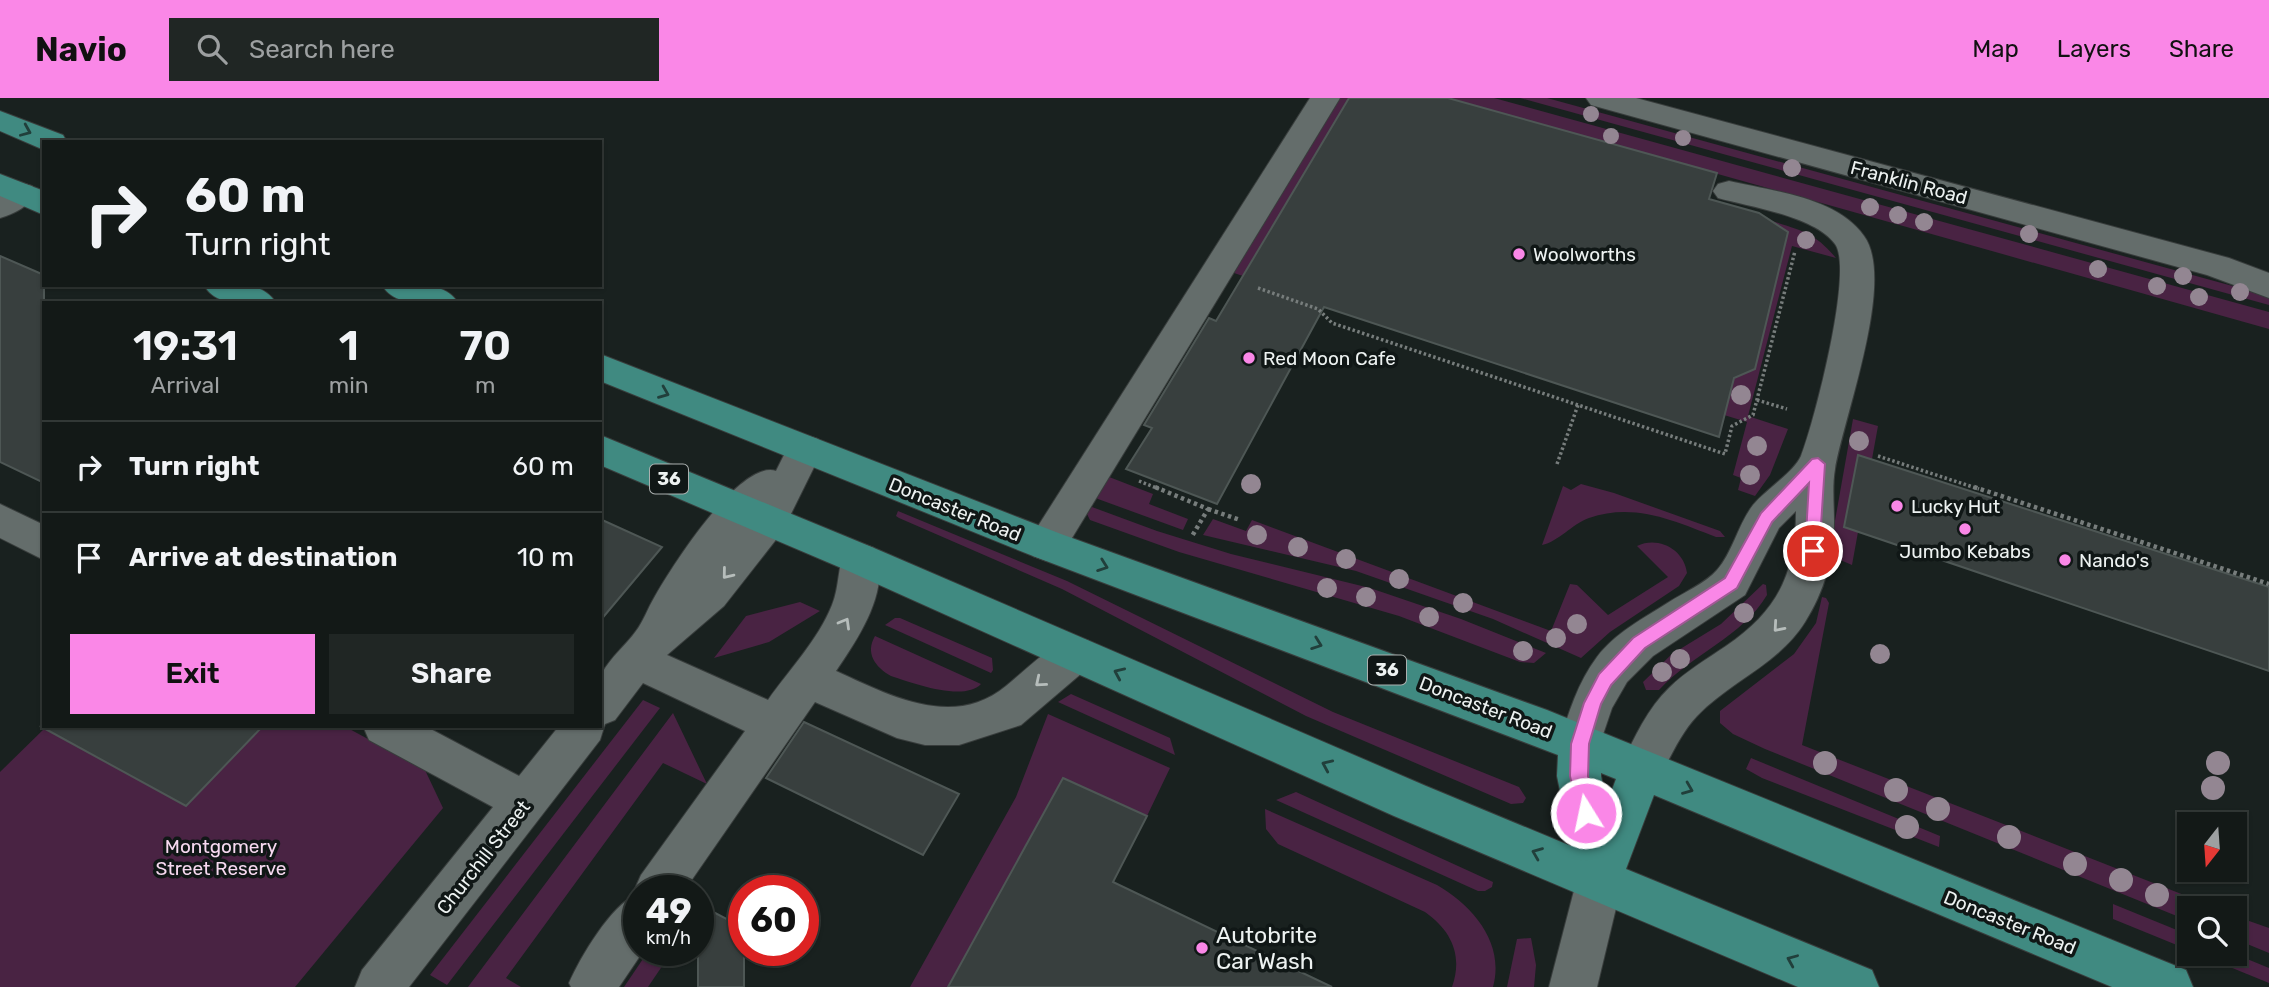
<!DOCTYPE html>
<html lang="en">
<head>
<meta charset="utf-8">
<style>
  :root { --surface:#131917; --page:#202624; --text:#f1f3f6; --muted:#9da0a1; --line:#323836; --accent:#fa87e7 }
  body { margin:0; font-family:Rubik,sans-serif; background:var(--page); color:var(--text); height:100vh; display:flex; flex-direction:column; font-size:26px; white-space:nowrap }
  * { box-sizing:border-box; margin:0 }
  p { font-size:23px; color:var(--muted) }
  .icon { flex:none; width:38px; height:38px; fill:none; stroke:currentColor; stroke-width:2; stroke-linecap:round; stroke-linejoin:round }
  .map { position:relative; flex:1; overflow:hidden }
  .side { position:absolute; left:42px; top:203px; width:560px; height:427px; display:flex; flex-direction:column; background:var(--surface); border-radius:0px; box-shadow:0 2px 5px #0004,0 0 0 2px var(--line) }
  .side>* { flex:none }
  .hud { position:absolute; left:42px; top:42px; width:560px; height:147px; border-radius:0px; box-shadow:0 2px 5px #0004,0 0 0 2px var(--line); background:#131917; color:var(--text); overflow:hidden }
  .needle { width:46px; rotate:197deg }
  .tools { position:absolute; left:2177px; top:714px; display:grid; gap:14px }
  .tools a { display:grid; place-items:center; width:70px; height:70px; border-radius:0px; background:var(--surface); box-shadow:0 2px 5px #0004,0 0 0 2px var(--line); font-size:35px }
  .speed { position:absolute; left:623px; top:777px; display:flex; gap:14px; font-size:35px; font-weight:700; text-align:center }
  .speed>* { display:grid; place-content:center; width:91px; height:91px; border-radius:50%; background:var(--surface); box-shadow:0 2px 5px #0004,0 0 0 2px var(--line); line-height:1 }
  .speed small { font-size:18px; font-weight:400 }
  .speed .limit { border:10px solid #d22; background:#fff; color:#111 }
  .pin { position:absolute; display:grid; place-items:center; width:60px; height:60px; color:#fff; margin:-30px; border:4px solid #fff; border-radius:50%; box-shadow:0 2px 7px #0007 }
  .me { position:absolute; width:77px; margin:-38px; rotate:350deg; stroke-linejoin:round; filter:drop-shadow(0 0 5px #0008) }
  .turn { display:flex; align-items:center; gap:24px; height:147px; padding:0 28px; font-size:32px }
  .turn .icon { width:91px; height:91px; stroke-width:2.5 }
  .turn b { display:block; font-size:49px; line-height:60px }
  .eta { display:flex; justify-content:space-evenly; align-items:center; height:119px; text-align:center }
  .eta b { font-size:42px; font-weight:600; line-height:49px }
  .primary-button { display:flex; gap:14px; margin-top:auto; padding:14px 28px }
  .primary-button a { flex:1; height:80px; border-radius:0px; background:var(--accent); color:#111; font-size:28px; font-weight:600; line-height:80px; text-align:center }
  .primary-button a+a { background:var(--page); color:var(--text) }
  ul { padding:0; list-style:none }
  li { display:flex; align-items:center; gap:21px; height:91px; padding:0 28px; border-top:2px solid var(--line) }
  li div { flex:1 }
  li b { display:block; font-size:26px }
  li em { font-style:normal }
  header { display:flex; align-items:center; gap:42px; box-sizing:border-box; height:98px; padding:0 35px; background:var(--accent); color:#111 }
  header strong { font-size:33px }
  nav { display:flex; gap:38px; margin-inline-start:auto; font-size:24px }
  .search { width:490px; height:63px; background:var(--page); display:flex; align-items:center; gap:18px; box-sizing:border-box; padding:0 24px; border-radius:0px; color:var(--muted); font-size:26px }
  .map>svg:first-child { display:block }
  .green { fill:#492343 }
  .building { fill:#383f3e; stroke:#4e5755; stroke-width:2 }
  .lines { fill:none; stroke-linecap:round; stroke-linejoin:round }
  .minor-casing { stroke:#383d3c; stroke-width:2 }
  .major-casing { stroke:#383d3c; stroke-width:2 }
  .path-far1 { stroke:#777d7c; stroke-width:3.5; stroke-dasharray:2.5 2.5; stroke-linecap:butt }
  .path { stroke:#777d7c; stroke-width:4.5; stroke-dasharray:3.5 3.5; stroke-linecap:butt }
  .minor { fill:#646d6b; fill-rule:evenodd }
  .major { fill:#408a81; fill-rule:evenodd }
  .tree { fill:#938692 }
  .oneway { stroke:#213f3b }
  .oneway2 { stroke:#b6bdbb }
  .route { fill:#fa87e7; stroke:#a25896; stroke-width:2 }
  .poi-dot { fill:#fa87e7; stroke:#101716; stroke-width:2.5 }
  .labels { text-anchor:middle; stroke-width:7; stroke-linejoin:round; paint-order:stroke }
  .shield { fill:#101716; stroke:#abb0af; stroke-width:2 }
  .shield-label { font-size:18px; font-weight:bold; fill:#edf2f1 }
  .street-label { font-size:19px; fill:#edf2f1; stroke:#101716 }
  .poi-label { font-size:19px; fill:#edf2f1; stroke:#101716; text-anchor:start }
  .park-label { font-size:19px; fill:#f7d9f0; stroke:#101716 }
  .near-poi-label { font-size:23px; fill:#edf2f1; stroke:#101716; text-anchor:start }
</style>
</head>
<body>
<header>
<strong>Navio</strong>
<div class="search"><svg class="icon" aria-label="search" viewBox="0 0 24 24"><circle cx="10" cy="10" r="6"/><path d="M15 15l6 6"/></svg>Search here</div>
<nav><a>Map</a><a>Layers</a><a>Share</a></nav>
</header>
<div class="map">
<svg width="2269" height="889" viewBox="0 0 2269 889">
  <rect width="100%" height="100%" fill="#19211f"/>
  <!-- green -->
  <g class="green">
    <polygon points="1338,0 1349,0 1243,178 1234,175"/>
    <polygon points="1448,0 1494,0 2269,214 2269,231"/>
    <polygon points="1520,0 1547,0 2269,198 2269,207"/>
    <path d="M1772,123C1803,133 1814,134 1836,160L1792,148L1748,318L1788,331L1770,377L1755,398L1738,392L1741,380L1733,377L1747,324L1724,317L1734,280L1755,271L1788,135Z"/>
    <polygon points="1853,321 1878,328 1872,361 1858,357 1844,429 1858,434 1852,467 1838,461 1830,451"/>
    <polygon points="1104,377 1153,396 1149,406 1188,421 1183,432 1098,401 1094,398"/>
    <path d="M1581,386L1614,395L1720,433L1725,439H1716C1675,423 1634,404 1589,420C1572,426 1558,444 1542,447L1563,388L1571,392Z"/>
    <polygon points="1092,409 1157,433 1231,456 1370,490 1461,521 1546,555 1534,565 1520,564 1399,518 1179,454 1090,422 1087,416"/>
    <polygon points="898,413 1067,483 1333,614 1519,689 1526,700 1523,705 1511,706 1306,618 1062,491 899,420 896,418"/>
    <path d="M1213,421L1246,433L1252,422L1551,533L1570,486L1577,487L1608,517L1668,479L1637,448C1658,438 1684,451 1687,475L1679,488L1610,534L1581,560L1493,521L1356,473L1203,437Z"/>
    <path d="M1763,486L1766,487L1767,497C1742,539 1692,556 1659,592H1646L1643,584L1672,556L1721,526Z"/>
    <polygon points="1822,499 1826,500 1829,505 1802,647 2217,810 2189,810 2189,823 1765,651 1733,636 1720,625 1720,613 1794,556 1816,525"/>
    <polygon points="800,504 820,513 769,544 714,560 746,518"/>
    <polygon points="895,520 900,520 992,560 993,572 991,575 885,527"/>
    <path d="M875,538L981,586C964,604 912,585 891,578C875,569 865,555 875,538Z"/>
    <polygon points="1071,596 1170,640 1175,657 1058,604"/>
    <polygon points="643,602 660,610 447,887 430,877"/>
    <polygon points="673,615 707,686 663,665 506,880 521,889 468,889"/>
    <polygon points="1048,616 1170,670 1147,718 948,889 910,889 1016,699"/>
    <polygon points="47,628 344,628 425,672 443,710 295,889 0,889 0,674"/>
    <polygon points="1751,660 1940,738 1939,749 1762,680 1746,671"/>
    <polygon points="1296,694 1493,784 1492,789 1485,793 1478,793 1276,702"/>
    <path d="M1265,711L1437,787C1473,808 1505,845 1493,889H1452C1463,858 1452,833 1425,814L1278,746L1266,731Z"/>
    <polygon points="2113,806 2189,837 2189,852 2113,821"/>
    <polygon points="2235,818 2269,830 2269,855 2235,841"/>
    <polygon points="1531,840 1536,867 1534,889 1507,889 1517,841"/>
    <polygon points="649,852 673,852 648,889 624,889"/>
    <polygon points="2198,856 2235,856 2269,870 2269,885"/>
  </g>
  <!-- building -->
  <g class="building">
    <polygon points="1349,0 1448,0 1717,75 1709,101 1759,115 1788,134 1755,271 1734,280 1719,339 1324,209 1217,406 1126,371 1152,330 1144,327 1209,220 1216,223"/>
    <polygon points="0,158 44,177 44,385 0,364"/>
    <polygon points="1858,357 2269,489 2269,573 1844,429"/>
    <polygon points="600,421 662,449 600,523"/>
    <polygon points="804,624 959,696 923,757 766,680"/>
    <polygon points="40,628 263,628 186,708"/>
    <polygon points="1063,680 1147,718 1113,784 1332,889 948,889"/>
    <polygon points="698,806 744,830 744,889 698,889"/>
  </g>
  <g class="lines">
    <!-- minor casing -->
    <g class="minor-casing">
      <g id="minor">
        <polygon points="1310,0 1340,0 1061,458 1047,463 1033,458 1028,447 1033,436"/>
        <polygon points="1586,0 1636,0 2229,160 2269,175 2269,200 2207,177 1591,7"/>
        <path d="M1729,83C1772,93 1837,99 1864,138C1896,182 1844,318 1835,371C1832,388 1834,406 1834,424C1834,459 1824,494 1805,524C1778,567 1730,583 1697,618C1679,637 1669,663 1656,686L1641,692L1626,686L1619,672C1632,644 1647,611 1669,590C1686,573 1707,561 1726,548C1778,513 1796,475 1796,413L1779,430L1745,497L1653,558L1627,584L1612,610L1595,660L1580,666L1565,660L1559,646C1568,616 1578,584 1597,559C1615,535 1644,520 1669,504C1683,495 1706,485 1717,472C1733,454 1738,426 1753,407C1765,392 1794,374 1801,358C1814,325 1854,172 1835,146C1815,118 1750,109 1718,100L1713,93L1718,86Z"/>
        <path d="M21,85L32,88L37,95C29,108 14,116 0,120V94Z"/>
        <path d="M805,337L818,341L823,351L782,434L724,508L667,557L768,602C789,572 818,542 832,507C840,488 837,468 846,450L860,445L874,450C893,489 858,541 836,573C889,597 953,632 1006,588C1028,570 1049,548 1075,538L1089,543L1095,556L1089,569L1021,627L959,647H925L897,640L815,604L684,793H639V852H644L619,889H571L569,885C580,860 611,807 636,797L634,793L641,777L745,633L643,585L615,622L605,626L600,642L409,889H355L362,872L493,709L369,642L363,628H425L519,678L559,628H600C600,616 597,584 602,575C611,559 626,547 636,533C643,524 648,510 654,500C670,471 740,361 776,373L792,341Z"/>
        <polygon points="0,406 44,427 44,462 0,440"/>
        <polygon points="1600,759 1616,765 1623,781 1597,889 1549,889 1577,781 1584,765"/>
      </g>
    </g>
    <!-- major casing -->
    <g class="major-casing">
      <g id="major">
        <polygon points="0,13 63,37 67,44 44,44 44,52 0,33"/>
        <polygon points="0,76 44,93 44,117 0,98"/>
        <path d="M204,187C227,187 262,181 276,205C252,205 217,211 204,187Z"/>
        <path d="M382,187C406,187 444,181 458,205C433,205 396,211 382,187Z"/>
        <path d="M600,256L1061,436L1547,612L2186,872L2193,889H2112L1654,697L1626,771L1872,872L1879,889H1798L1394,718L846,472L600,367V337L874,450L1426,688L1571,748L1557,678L1558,657L1033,458L600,283ZM1601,675L1616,681L1607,705L1601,678Z"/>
      </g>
    </g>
    <!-- path-far1 -->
    <g class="path-far1">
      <polyline points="1258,190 1318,211 1332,225 1725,356 1732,328 1753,317 1795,153"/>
      <polyline points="1757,302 1787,311"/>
      <polyline points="1878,358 1979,391"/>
      <polyline points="1557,366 1578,307"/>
      <polyline points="1139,383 1159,391"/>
    </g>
    <!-- path -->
    <g class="path">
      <polyline points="1155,389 1208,411 1191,440"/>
      <polyline points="1974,389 2269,486"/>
      <polyline points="1208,411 1240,422"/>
    </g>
    <!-- minor -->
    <use href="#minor" class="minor"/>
    <!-- major -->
    <use href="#major" class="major"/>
  </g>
  <!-- trees -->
  <g class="tree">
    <circle cx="1591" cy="16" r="8"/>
    <circle cx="1611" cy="38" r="8"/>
    <circle cx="1683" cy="40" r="8"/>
    <circle cx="1792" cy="70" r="9"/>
    <circle cx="1870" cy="109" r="9"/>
    <circle cx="1898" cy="117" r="9"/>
    <circle cx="1924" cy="124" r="9"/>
    <circle cx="2029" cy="136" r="9"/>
    <circle cx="1806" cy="142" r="9"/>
    <circle cx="2098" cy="171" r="9"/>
    <circle cx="2183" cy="178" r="9"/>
    <circle cx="2157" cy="188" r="9"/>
    <circle cx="2240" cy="194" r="9"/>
    <circle cx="2199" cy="199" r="9"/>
    <circle cx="1741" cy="297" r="10"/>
    <circle cx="1859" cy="343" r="10"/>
    <circle cx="1757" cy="348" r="10"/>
    <circle cx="1750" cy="377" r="10"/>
    <circle cx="1251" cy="386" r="10"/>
    <circle cx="1257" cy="437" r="10"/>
    <circle cx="1298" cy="449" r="10"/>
    <circle cx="1346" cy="461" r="10"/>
    <circle cx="1399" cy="481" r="10"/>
    <circle cx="1327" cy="490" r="10"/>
    <circle cx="1366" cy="499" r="10"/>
    <circle cx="1463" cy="505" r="10"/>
    <circle cx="1744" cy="515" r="10"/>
    <circle cx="1429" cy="519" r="10"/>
    <circle cx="1577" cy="526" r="10"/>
    <circle cx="1556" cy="540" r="10"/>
    <circle cx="1523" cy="553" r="10"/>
    <circle cx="1880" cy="556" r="10"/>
    <circle cx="1680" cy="561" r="10"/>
    <circle cx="1662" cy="574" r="10"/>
    <circle cx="1825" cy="665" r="12"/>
    <circle cx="2218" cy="665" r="12"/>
    <circle cx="2213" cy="690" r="12"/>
    <circle cx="1896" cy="692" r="12"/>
    <circle cx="1938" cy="711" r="12"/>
    <circle cx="1907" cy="729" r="12"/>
    <circle cx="2009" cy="739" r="12"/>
    <circle cx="2075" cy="766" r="12"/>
    <circle cx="2121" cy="782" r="12"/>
    <circle cx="2157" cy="797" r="12"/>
  </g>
  <!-- one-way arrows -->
  <defs><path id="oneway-chevron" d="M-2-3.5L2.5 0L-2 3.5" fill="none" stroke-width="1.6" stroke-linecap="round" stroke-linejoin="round" transform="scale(1.75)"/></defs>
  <g class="oneway">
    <use href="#oneway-chevron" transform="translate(26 33) rotate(23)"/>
    <use href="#oneway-chevron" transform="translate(664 295) rotate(22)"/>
    <use href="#oneway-chevron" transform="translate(1103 468) rotate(20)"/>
    <use href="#oneway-chevron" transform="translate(1317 546) rotate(20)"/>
    <use href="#oneway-chevron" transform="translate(1119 575) rotate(-156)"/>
    <use href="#oneway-chevron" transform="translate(1327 667) rotate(-156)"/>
    <use href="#oneway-chevron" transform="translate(1688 691) rotate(22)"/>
    <use href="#oneway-chevron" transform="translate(1537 755) rotate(-158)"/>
    <use href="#oneway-chevron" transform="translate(1792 862) rotate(-157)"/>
  </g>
  <g class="oneway2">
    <use href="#oneway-chevron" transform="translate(727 476) rotate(129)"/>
    <use href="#oneway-chevron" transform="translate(845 525) rotate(-60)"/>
    <use href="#oneway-chevron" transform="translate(1778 529) rotate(131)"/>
    <use href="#oneway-chevron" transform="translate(1040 584) rotate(140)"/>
  </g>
  <!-- route -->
  <polygon class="route" points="1818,360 1825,366 1819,458 1808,458 1805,453 1809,385 1772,424 1737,490 1645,550 1611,587 1601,606 1589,646 1588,678 1595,715 1592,721 1586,724 1579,721 1570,678 1571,646 1584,605 1599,576 1633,540 1725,480 1761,415 1812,361"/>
  <!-- markers -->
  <g class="poi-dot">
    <circle cx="1519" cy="156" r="7"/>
    <circle cx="1249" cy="260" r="7"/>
    <circle cx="1897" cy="408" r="7"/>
    <circle cx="1965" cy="431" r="7"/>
    <circle cx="2065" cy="462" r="7"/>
    <circle cx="1202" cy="850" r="7"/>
  </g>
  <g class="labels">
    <!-- shield labels -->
    <g class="shield">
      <rect x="650" y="366.5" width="38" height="29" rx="5"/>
      <rect x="1368" y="557.5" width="38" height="29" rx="5"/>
    </g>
    <g class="shield-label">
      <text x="669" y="387">36</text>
      <text x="1387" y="578">36</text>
    </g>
    <!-- street labels -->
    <g class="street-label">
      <text transform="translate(1909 84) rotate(15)" y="7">Franklin Road</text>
      <text transform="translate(955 411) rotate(22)" y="7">Doncaster Road</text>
      <text transform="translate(1486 609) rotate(21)" y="7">Doncaster Road</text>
      <text transform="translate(483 759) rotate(-52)" y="7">Churchill Street</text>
      <text transform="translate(2010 824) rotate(22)" y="7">Doncaster Road</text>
    </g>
    <!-- poi labels -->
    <g class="poi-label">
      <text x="1533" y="163">Woolworths</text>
      <text x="1263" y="267">Red Moon Cafe</text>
      <text x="1911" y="415">Lucky Hut</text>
      <text x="1965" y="460" text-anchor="middle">Jumbo Kebabs</text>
      <text x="2079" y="469">Nando's</text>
    </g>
    <!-- park labels -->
    <g class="park-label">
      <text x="221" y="755">Montgomery<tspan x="221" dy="22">Street Reserve</tspan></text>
    </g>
    <!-- near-poi labels -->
    <g class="near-poi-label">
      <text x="1216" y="845">Autobrite<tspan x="1216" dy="26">Car Wash</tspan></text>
    </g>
  </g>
</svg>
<div class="tools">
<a><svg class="needle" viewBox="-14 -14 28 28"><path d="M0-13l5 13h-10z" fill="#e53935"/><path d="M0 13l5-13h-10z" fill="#9da0a1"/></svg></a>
<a><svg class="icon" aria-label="search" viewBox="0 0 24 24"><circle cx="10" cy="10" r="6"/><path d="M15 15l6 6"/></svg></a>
</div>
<div class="speed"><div>49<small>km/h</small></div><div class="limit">60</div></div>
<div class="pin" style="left:1813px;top:453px;background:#d93025"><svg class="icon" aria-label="arrive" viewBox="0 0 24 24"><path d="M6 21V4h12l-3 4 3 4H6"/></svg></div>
<svg class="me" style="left:1586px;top:715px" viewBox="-20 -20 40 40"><circle r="17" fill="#fa87e7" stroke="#fff" stroke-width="3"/><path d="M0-11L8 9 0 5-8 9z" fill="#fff"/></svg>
<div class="hud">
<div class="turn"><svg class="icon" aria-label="right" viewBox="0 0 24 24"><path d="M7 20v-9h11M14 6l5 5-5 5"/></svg><div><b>60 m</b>Turn right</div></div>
</div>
<section class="side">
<div class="eta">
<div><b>19:31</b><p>Arrival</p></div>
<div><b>1</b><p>min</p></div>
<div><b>70</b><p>m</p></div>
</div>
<ul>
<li><svg class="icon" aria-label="right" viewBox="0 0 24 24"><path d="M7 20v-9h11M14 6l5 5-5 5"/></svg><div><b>Turn right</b></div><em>60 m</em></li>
<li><svg class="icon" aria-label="arrive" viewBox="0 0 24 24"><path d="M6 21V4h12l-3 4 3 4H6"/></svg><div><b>Arrive at destination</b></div><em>10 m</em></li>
</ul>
<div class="primary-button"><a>Exit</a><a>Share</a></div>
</section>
</div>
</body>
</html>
